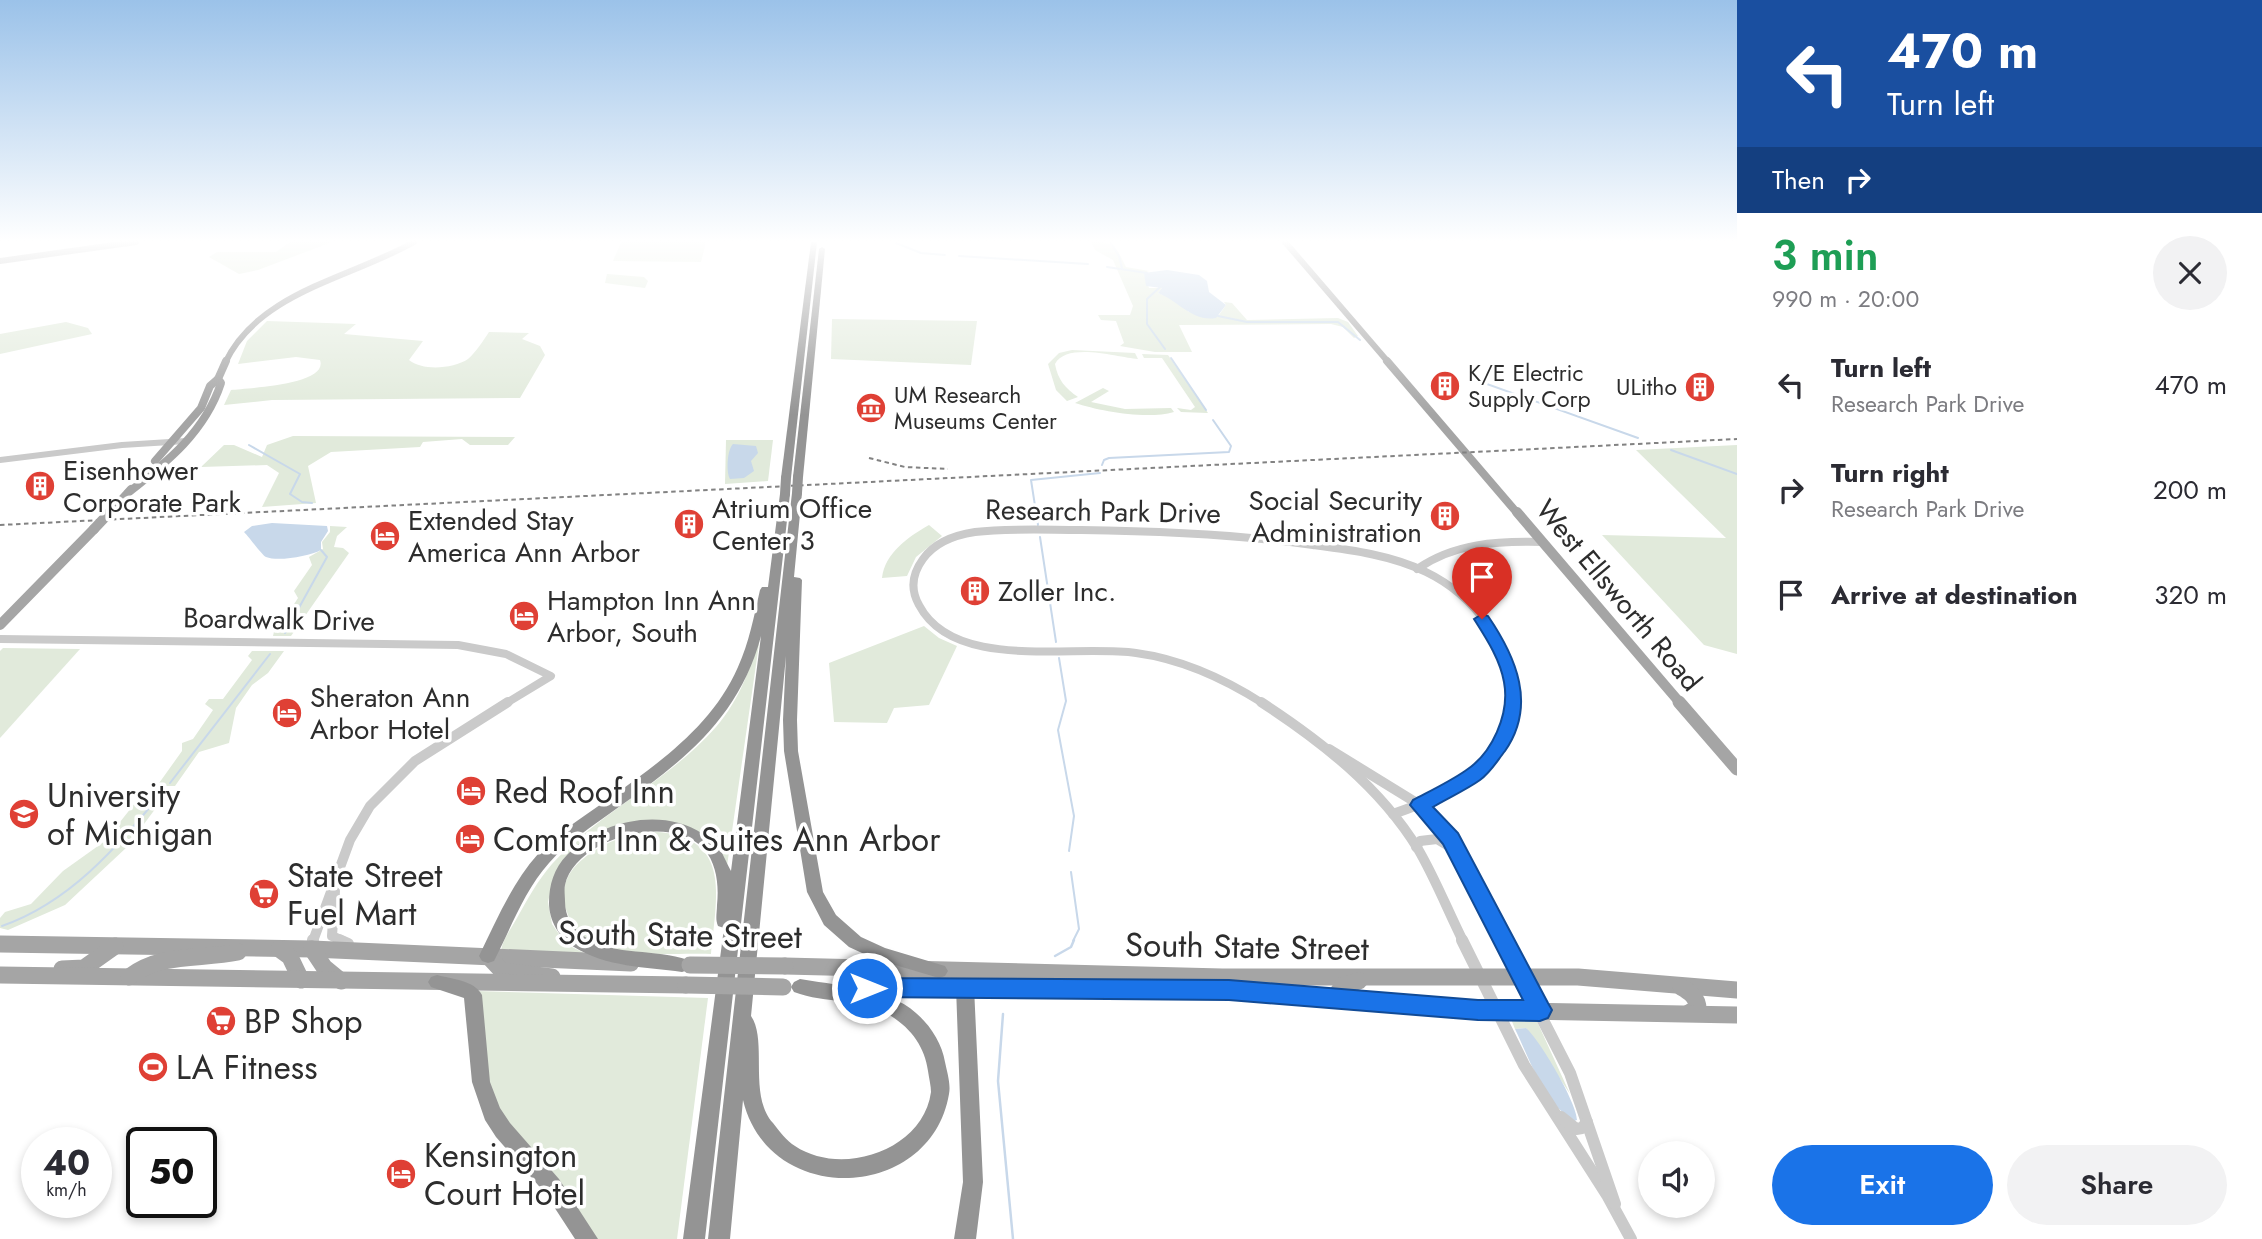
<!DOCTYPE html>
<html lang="en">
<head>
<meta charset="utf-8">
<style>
  :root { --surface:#fff; --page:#f2f2f3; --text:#2b2b33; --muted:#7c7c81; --accent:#1a73e8 }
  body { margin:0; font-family:Jost,sans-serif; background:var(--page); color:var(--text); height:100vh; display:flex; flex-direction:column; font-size:26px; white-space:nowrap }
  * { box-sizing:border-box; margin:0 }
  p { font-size:23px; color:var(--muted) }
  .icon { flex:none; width:38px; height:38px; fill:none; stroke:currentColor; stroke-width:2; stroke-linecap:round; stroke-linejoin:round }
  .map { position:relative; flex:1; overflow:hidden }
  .sheet { display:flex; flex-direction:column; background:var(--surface); width:525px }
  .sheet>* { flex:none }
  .hud { background:#1a4fa0; color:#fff; overflow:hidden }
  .buttons { position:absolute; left:1638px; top:1141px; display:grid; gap:14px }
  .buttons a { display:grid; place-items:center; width:77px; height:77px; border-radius:50%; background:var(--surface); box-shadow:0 4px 10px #0003; font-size:35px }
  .speed { position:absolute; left:21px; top:1127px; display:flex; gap:14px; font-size:35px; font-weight:700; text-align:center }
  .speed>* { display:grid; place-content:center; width:91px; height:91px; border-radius:50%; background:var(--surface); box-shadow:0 4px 10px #0003; line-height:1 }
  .speed small { font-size:18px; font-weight:400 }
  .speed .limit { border:4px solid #111; border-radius:10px; background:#fff; color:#111 }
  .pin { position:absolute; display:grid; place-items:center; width:60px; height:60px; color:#fff; margin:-72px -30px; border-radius:50% 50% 50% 0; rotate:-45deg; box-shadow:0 0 7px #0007 }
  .pin .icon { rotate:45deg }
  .me { position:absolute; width:77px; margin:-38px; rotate:90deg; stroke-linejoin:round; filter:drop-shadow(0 0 5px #0008) }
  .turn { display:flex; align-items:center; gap:24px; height:147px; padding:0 35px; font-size:32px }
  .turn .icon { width:91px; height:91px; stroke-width:2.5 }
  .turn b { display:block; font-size:49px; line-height:60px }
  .then { display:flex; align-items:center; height:66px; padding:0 35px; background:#0003; gap:14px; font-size:26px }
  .round { display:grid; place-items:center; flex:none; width:74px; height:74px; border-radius:37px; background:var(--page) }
  .overview { display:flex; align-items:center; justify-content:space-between; height:119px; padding:0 35px }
  h1 { font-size:42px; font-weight:600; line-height:52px; color:#1e9e55 }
  .button { display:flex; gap:14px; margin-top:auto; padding:14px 35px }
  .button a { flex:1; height:80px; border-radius:42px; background:var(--accent); color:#fff; font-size:28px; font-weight:600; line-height:80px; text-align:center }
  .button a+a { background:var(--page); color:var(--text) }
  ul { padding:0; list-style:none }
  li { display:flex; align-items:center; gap:21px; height:105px; padding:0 35px }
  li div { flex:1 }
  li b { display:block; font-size:26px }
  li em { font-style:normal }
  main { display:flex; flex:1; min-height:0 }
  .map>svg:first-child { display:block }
  .green { fill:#e1eadb }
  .water { fill:#c8d8ea }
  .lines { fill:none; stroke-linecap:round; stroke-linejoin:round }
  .stream-far1 { stroke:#c8d8ea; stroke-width:2 }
  .stream { stroke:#c8d8ea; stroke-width:2.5 }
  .minor-far3 { stroke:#cacaca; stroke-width:6 }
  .minor-far2 { stroke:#cacaca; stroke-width:8 }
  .minor-far1 { stroke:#cacaca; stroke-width:10 }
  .minor { stroke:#cacaca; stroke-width:12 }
  .major-far4 { stroke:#a5a5a5; stroke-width:6 }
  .major-far3 { stroke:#a5a5a5; stroke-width:8 }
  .major-far2 { stroke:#a5a5a5; stroke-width:10 }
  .major-far1 { stroke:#a5a5a5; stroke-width:13 }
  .major { stroke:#a5a5a5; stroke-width:17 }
  .highway { fill:#949494; fill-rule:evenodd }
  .rail { stroke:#828282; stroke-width:2; stroke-dasharray:4.5 3.5; stroke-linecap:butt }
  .major-bridge-far2 { stroke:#a5a5a5; stroke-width:8 }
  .major-bridge-far1 { stroke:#a5a5a5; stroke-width:10 }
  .major-bridge { stroke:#a5a5a5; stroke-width:17 }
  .highway-bridge { stroke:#949494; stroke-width:10 }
  .route { fill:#1a73e8; stroke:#114b97; stroke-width:2 }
  .labels { text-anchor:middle; stroke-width:7; stroke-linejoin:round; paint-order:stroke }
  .far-poi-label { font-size:23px; fill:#2d2d2d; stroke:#fff; text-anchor:start }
  .poi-label { font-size:28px; fill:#2d2d2d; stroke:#fff; text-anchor:start }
  .street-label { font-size:28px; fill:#2d2d2d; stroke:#fff }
  .near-poi-label { font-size:33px; fill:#2d2d2d; stroke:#fff; text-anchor:start }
  .near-street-label { font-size:33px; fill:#2d2d2d; stroke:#fff }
</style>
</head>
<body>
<main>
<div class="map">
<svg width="1737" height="1239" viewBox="0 0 1737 1239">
  <rect width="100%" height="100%" fill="#fff"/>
  <!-- green -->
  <g class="green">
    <polygon points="290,242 332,242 258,270 239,274 209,257 217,252 276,252"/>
    <polygon points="621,242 706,242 701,262 613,261"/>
    <path d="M1091,242C1117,242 1115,246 1126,267L1149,271L1144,273L1149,288H1162L1158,293L1172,298L1189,312L1219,315L1226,305L1224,302L1232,303L1247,320L1338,318L1348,322L1358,336L1354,338L1343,327L1331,324L1179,325L1192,352H1155L1120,346L1124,343L1116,321L1101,320L1098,315H1130L1133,306L1113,260L1095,250Z"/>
    <polygon points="607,274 644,277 648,281 645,288 605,283"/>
    <polygon points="832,319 977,321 971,365 831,359"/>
    <path d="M267,321L356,324L344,334L423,341L409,360C422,371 453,369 468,359C476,352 483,341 489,332L529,333L522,339L540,346L545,355L520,398L272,400L224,405L231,390C247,388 329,385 320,360L296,357L238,364L247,341Z"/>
    <polygon points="66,322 88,328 92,334 0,354 0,334"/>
    <path d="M1072,350L1135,353L1138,359C1120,358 1067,341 1055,364C1058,380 1065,388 1078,397L1067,401L1056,390L1048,364L1059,353Z"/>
    <polygon points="1142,354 1168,355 1208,413 1181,412 1177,408 1191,410 1195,407 1162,358 1144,358"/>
    <path d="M1103,388L1109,391L1091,402L1125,409L1171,408L1174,412C1146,420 1100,411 1075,403Z"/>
    <polygon points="293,436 515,437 508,445 470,445 462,439 423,442 420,447 331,452 308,466 316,503 262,507 279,473 267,465 201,467 224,445 234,445 262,457 267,445"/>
    <polygon points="726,440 773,440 768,481 725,484"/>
    <polygon points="1737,445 1737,654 1704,645 1602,535 1726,538 1636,450"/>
    <path d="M929,525L942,536L916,557L907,576L882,578C885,553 908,537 929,525Z"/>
    <polygon points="330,526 347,527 337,536 334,547 343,548 349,553 291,636 273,636 276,623 287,615 298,598 294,591 312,565 309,557 323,549 322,542 330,532"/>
    <polygon points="924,626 939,638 957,646 929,705 894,708 887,723 834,722 829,663"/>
    <path d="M761,630L727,866L686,826L611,828L553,880L548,902L552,924L566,944L592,957L501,952C502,940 511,929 517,918C527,900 538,880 552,864C600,812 667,782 716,727C740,699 752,666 761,630Z"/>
    <polygon points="3,648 80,649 0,738 0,651"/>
    <polygon points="252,651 284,651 268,673 252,685 236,708 229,743 199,752 175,786 157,786 182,751 182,743 193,739 213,710 205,704 209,699 223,699 252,660 248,656"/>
    <polygon points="164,797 127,847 65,905 8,930 0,928 0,918 5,912 31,904 63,871 105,841 139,798"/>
    <path d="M640,831C732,831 718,887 711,954C681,953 613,958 589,942C577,934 571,925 567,912C550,866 604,842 640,831Z"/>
    <polygon points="476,991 708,998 677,1239 594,1239 510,1129 488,1089"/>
    <polygon points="1535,1017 1570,1094 1526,1028 1515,1029 1511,1019"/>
  </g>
  <!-- water -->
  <g class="water">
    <path d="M1167,270L1199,275L1207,281L1209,292L1226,305L1216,318C1192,322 1179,301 1158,293L1162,288L1146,286L1144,273Z"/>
    <path d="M733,444L756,446L758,453L751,461L754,471L744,478L730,479C726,472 727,450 733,444Z"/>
    <path d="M272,523L327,526L328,531L321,542V550C310,556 278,562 266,557C262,555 249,537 244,532L252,526Z"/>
    <path d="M1526,1028C1540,1040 1577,1103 1577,1120L1574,1121C1544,1103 1530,1060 1515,1029Z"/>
  </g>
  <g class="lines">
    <!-- stream-far1 -->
    <g class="stream-far1">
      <polyline points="1110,242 1119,256 1122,268"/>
      <polyline points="896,243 921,253 945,255"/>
      <polyline points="959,256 1088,264"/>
      <polyline points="1107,267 1147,273"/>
      <polyline points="1160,287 1147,299 1147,324 1165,349"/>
      <polyline points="1218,316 1247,322 1338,322 1360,340"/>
      <polyline points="1171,358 1206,410"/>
      <polyline points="1473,379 1638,438"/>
      <polyline points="249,445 300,474 290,494 302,502 312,503"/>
      <polyline points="1671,450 1737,474"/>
      <polyline points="1102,465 1104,460 1109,458 1229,452 1231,446 1213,420"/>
      <polyline points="1038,525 1031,480 1100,473"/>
      <polyline points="1040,537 1056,642"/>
      <polyline points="285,633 327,557 321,550"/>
      <polyline points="1059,658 1066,701 1058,730 1074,816 1069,851"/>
      <polyline points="170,783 270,654"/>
      <polyline points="1071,872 1079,929 1073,941"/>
      <path d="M2,926C70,902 115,849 160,795"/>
    </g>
    <!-- stream -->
    <g class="stream">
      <polyline points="1055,956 1071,947 1074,940"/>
      <polyline points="1003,1014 998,1081 1013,1239"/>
    </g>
    <!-- minor-far3 -->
    <polyline class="minor-far3" points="0,460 122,445 186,441"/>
    <!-- minor-far2 -->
    <g class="minor-far2">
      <path d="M1417,569C1455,543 1497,541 1542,542"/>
      <polyline points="0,639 458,645 506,654 551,676 505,704"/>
      <path d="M1264,704C1225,679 1181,659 1136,653C1073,644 954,672 919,605C910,589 912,574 923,559C935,542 955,535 975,532C1010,528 1046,530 1081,530C1158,531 1236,534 1313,545C1351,550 1391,555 1426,572C1474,595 1515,649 1512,704"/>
    </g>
    <!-- minor-far1 -->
    <g class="minor-far1">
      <path d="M1261,702C1321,741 1380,787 1418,849C1435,878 1448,911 1463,941"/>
      <polyline points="1329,749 1420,805 1451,839 1503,941"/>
      <path d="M1393,814C1446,796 1509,766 1513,702"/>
      <polyline points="1416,847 1420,841 1437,839 1452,848"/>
      <polyline points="335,891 332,936 343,941"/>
      <polyline points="313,941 350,840 370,806 415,761 508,702"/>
    </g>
    <!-- minor -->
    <g class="minor">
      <polyline points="339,940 348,944"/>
      <polyline points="1462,940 1524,1065 1607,1195 1631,1239"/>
      <polyline points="1502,940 1570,1073 1615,1204"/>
      <polyline points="312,949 313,940"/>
      <polyline points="1561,1117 1576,1129 1582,1128 1587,1122"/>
    </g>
    <!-- major-far4 -->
    <g class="major-far4">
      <polyline points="1285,242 1389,363"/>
      <polyline points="0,261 136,242"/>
      <path d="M225,363C258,292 351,278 414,242"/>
    </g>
    <!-- major-far3 -->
    <g class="major-far3">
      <polyline points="1387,361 1518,514"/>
      <polyline points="155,461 201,408 210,386 218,379"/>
      <path d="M128,493C167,462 205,432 221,383L218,379L226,361"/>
      <polyline points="112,510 131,489"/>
    </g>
    <!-- major-far2 -->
    <g class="major-far2">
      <polyline points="1517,512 1681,704"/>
      <polyline points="0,625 94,529"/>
    </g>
    <!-- major-far1 -->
    <polyline class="major-far1" points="1679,702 1737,769"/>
    <!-- major -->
    <g class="major">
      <polyline points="0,944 312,949 631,963"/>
      <polyline points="279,949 290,957 301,980"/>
      <polyline points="312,949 324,967 341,981"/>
      <polyline points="488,956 502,971 552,977"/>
      <polyline points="785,966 1222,977 1578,977 1737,990"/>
      <polyline points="62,969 84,968 115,946"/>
      <polyline points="0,975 686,985"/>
      <path d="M129,977C162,952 200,960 238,952"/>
      <path d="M1681,987C1690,992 1698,998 1698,1009L1690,1012"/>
      <polyline points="842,988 1229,990 1478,1010 1737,1015"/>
      <polyline points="1334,998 1343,985 1359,981"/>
    </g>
    <!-- highway -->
    <g class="highway">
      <polygon points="811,242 817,242 791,478 786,481 781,478"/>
      <polygon points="822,247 825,249 803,477 798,480 793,477 819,249"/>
      <path d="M797,490L802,493L794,577L800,578L802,580L797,720L798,751L823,892L836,915L861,937L885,948L945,966L948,971L945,976L939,978L875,959L849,947L824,925L807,892L784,751L783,720L786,656L751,1016C768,1040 748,1096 773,1123C779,1131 787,1141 795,1146C841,1177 923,1151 931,1092C931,1086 929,1078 928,1071C925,1048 912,1029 891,1016C862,998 826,1004 794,992L791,987L794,982L800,979C833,985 867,986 898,1001C921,1012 941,1037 945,1062C947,1072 951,1084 949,1094C931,1201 769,1209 743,1100L730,1239H708L792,493Z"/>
      <path d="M785,491L790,494L705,1239H683L724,928L718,926C715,919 717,913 717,905C719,886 717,864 704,849C671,812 575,838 565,885C564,890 565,896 565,901C565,917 572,928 585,937C616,957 655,948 688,960L691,965L688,970L682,972C646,967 606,967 574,947C559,938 549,920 549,903C549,885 554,868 567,855C600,820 663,807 703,834C708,836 713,839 716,843C722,851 726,862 731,871L761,636C739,719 682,762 616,809C593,826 568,841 549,863C524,891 511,928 494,961L488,963L482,961L479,956C496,921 512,883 538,854C559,831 588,814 614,795C663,760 713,724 738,667C749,643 754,616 760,590L762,587H768L780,494Z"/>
      <path d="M437,975C452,979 474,980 482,995L490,1082L500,1108L510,1123L559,1179L598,1239H575L545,1193L496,1137L485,1120L472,1082L464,998L431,987L428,982L431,977Z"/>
      <polygon points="965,979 971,982 974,987 983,1182 976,1239 954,1239 963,1182 956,987 959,982"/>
    </g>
    <!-- rail -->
    <g class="rail">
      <polyline points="869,458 905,467 948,469"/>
      <polyline points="0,525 1737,439"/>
    </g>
    <!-- major-bridge-far2 -->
    <polyline class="major-bridge-far2" points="108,514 112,510"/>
    <!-- major-bridge-far1 -->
    <polyline class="major-bridge-far1" points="94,529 110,512"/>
    <!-- major-bridge -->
    <g class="major-bridge">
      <polyline points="690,965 785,966"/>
      <polyline points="686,985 783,987"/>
    </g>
    <!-- highway-bridge -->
    <g class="highway-bridge">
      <polyline points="797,493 798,477"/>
      <polyline points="785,494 786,478"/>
    </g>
  </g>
  <!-- sky -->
  <linearGradient id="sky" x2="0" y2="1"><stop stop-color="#9bc2e9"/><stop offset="0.58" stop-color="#fff"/><stop offset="1" stop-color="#fff" stop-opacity="0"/></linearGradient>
  <rect width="1737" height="415" fill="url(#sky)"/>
  <!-- route -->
  <path class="route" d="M1482,614L1488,616C1516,657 1537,705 1505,751C1497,761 1491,772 1480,780C1466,790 1448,798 1433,807L1458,833L1548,1003L1552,1010L1548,1018L1540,1021L1478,1020L1229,1000L867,997L859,994L856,988L859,981L867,978L1229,980L1478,1000H1523L1443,844L1410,805L1413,800C1430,791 1449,782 1465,771C1492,754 1510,714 1504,682C1500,659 1486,638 1474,619Z"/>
  <!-- icons -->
  <defs>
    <g id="building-disc" transform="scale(1.575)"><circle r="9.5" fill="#df4035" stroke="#fff"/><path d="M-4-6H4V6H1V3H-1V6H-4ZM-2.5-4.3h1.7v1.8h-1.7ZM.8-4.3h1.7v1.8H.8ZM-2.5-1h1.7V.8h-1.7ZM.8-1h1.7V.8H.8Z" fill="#fff"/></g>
    <g id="museum-disc" transform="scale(1.575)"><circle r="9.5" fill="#df4035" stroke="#fff"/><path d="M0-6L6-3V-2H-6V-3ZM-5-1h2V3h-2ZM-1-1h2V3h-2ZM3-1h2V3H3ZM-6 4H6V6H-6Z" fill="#fff"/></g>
    <g id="hotel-disc" transform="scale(1.575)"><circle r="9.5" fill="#df4035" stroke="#fff"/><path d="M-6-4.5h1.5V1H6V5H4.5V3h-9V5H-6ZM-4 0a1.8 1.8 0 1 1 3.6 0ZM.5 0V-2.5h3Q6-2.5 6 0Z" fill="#fff"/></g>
    <g id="university-disc" transform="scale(1.575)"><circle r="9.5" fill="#df4035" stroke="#fff"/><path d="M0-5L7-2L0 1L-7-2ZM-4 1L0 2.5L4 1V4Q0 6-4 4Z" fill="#fff"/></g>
    <g id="supermarket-disc" transform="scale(1.575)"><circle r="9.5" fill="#df4035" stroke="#fff"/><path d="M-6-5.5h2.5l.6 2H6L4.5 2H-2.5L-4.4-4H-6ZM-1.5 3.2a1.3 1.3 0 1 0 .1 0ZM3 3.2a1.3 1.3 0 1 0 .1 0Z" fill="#fff"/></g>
    <g id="stadium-disc" transform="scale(1.575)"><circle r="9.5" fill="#df4035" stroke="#fff"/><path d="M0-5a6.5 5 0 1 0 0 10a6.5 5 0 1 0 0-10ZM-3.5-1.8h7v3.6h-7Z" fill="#fff"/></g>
  </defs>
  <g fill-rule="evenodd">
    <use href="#building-disc" x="1445" y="386"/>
    <use href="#building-disc" x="1700" y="387"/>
    <use href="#museum-disc" x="871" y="408"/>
    <use href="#building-disc" x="40" y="486"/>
    <use href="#building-disc" x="1445" y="516"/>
    <use href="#building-disc" x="689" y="524"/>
    <use href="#hotel-disc" x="385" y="536"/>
    <use href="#building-disc" x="975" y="591"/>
    <use href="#hotel-disc" x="524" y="616"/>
    <use href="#hotel-disc" x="287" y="713"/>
    <use href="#hotel-disc" x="471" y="791"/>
    <use href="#university-disc" x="24" y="814"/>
    <use href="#hotel-disc" x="470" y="839"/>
    <use href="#supermarket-disc" x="264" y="894"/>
    <use href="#supermarket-disc" x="221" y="1021"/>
    <use href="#stadium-disc" x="153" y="1067"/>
    <use href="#hotel-disc" x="401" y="1174"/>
  </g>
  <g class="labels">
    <!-- far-poi labels -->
    <g class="far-poi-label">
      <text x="1468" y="381">K/E Electric<tspan x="1468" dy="26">Supply Corp</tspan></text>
      <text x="1677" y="395" text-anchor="end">ULitho</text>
      <text x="894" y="403">UM Research<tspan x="894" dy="26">Museums Center</tspan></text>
    </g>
    <!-- poi labels -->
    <g class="poi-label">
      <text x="63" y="480">Eisenhower<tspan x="63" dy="32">Corporate Park</tspan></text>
      <text x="1422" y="510" text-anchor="end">Social Security<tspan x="1422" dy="32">Administration</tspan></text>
      <text x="712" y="518">Atrium Office<tspan x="712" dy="32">Center 3</tspan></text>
      <text x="408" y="530">Extended Stay<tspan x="408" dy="32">America Ann Arbor</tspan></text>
      <text x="998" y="601">Zoller Inc.</text>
      <text x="547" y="610">Hampton Inn Ann<tspan x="547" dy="32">Arbor, South</tspan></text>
      <text x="310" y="707">Sheraton Ann<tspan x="310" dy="32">Arbor Hotel</tspan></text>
    </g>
    <!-- street labels -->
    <g class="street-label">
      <text transform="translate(1103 511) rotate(1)" y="10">Research Park Drive</text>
      <text transform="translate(1619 595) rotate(50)" y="10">West Ellsworth Road</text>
      <text transform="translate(279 619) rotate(1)" y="10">Boardwalk Drive</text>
    </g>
    <!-- near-poi labels -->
    <g class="near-poi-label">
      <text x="494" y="803">Red Roof Inn</text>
      <text x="47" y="807">University<tspan x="47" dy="38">of Michigan</tspan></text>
      <text x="493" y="851">Comfort Inn &amp; Suites Ann Arbor</text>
      <text x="287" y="887">State Street<tspan x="287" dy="38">Fuel Mart</tspan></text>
      <text x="244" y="1033">BP Shop</text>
      <text x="176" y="1079">LA Fitness</text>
      <text x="424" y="1167">Kensington<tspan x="424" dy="38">Court Hotel</tspan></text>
    </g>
    <!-- near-street labels -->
    <g class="near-street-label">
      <text transform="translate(680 934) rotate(1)" y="12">South State Street</text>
      <text transform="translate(1247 946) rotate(1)" y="12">South State Street</text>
    </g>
  </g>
</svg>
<div class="buttons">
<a><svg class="icon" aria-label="sound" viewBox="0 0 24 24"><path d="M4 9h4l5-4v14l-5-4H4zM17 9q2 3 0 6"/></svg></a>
</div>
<div class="speed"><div>40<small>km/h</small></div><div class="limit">50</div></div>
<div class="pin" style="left:1482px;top:619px;background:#d93025"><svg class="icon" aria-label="arrive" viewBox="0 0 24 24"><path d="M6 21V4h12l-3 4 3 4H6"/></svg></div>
<svg class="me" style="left:867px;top:988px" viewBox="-20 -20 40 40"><circle r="17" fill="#1a73e8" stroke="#fff" stroke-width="3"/><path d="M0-11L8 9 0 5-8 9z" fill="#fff"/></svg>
</div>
<section class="sheet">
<div class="hud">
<div class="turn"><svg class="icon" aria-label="left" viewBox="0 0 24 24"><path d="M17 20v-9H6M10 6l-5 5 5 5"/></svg><div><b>470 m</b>Turn left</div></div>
<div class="then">Then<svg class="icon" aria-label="right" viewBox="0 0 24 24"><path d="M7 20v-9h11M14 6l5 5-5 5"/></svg></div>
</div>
<div class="overview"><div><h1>3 min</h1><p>990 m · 20:00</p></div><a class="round"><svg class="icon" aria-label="close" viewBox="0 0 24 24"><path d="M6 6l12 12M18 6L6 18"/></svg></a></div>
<ul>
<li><svg class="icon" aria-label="left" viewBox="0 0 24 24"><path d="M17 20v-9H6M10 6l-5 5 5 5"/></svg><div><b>Turn left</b><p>Research Park Drive</p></div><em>470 m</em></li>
<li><svg class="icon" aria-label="right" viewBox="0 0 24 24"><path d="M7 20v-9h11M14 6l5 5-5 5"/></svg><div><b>Turn right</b><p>Research Park Drive</p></div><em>200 m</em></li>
<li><svg class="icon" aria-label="arrive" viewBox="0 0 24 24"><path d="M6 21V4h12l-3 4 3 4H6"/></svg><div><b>Arrive at destination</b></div><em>320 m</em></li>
</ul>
<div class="button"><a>Exit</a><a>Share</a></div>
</section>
</main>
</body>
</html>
